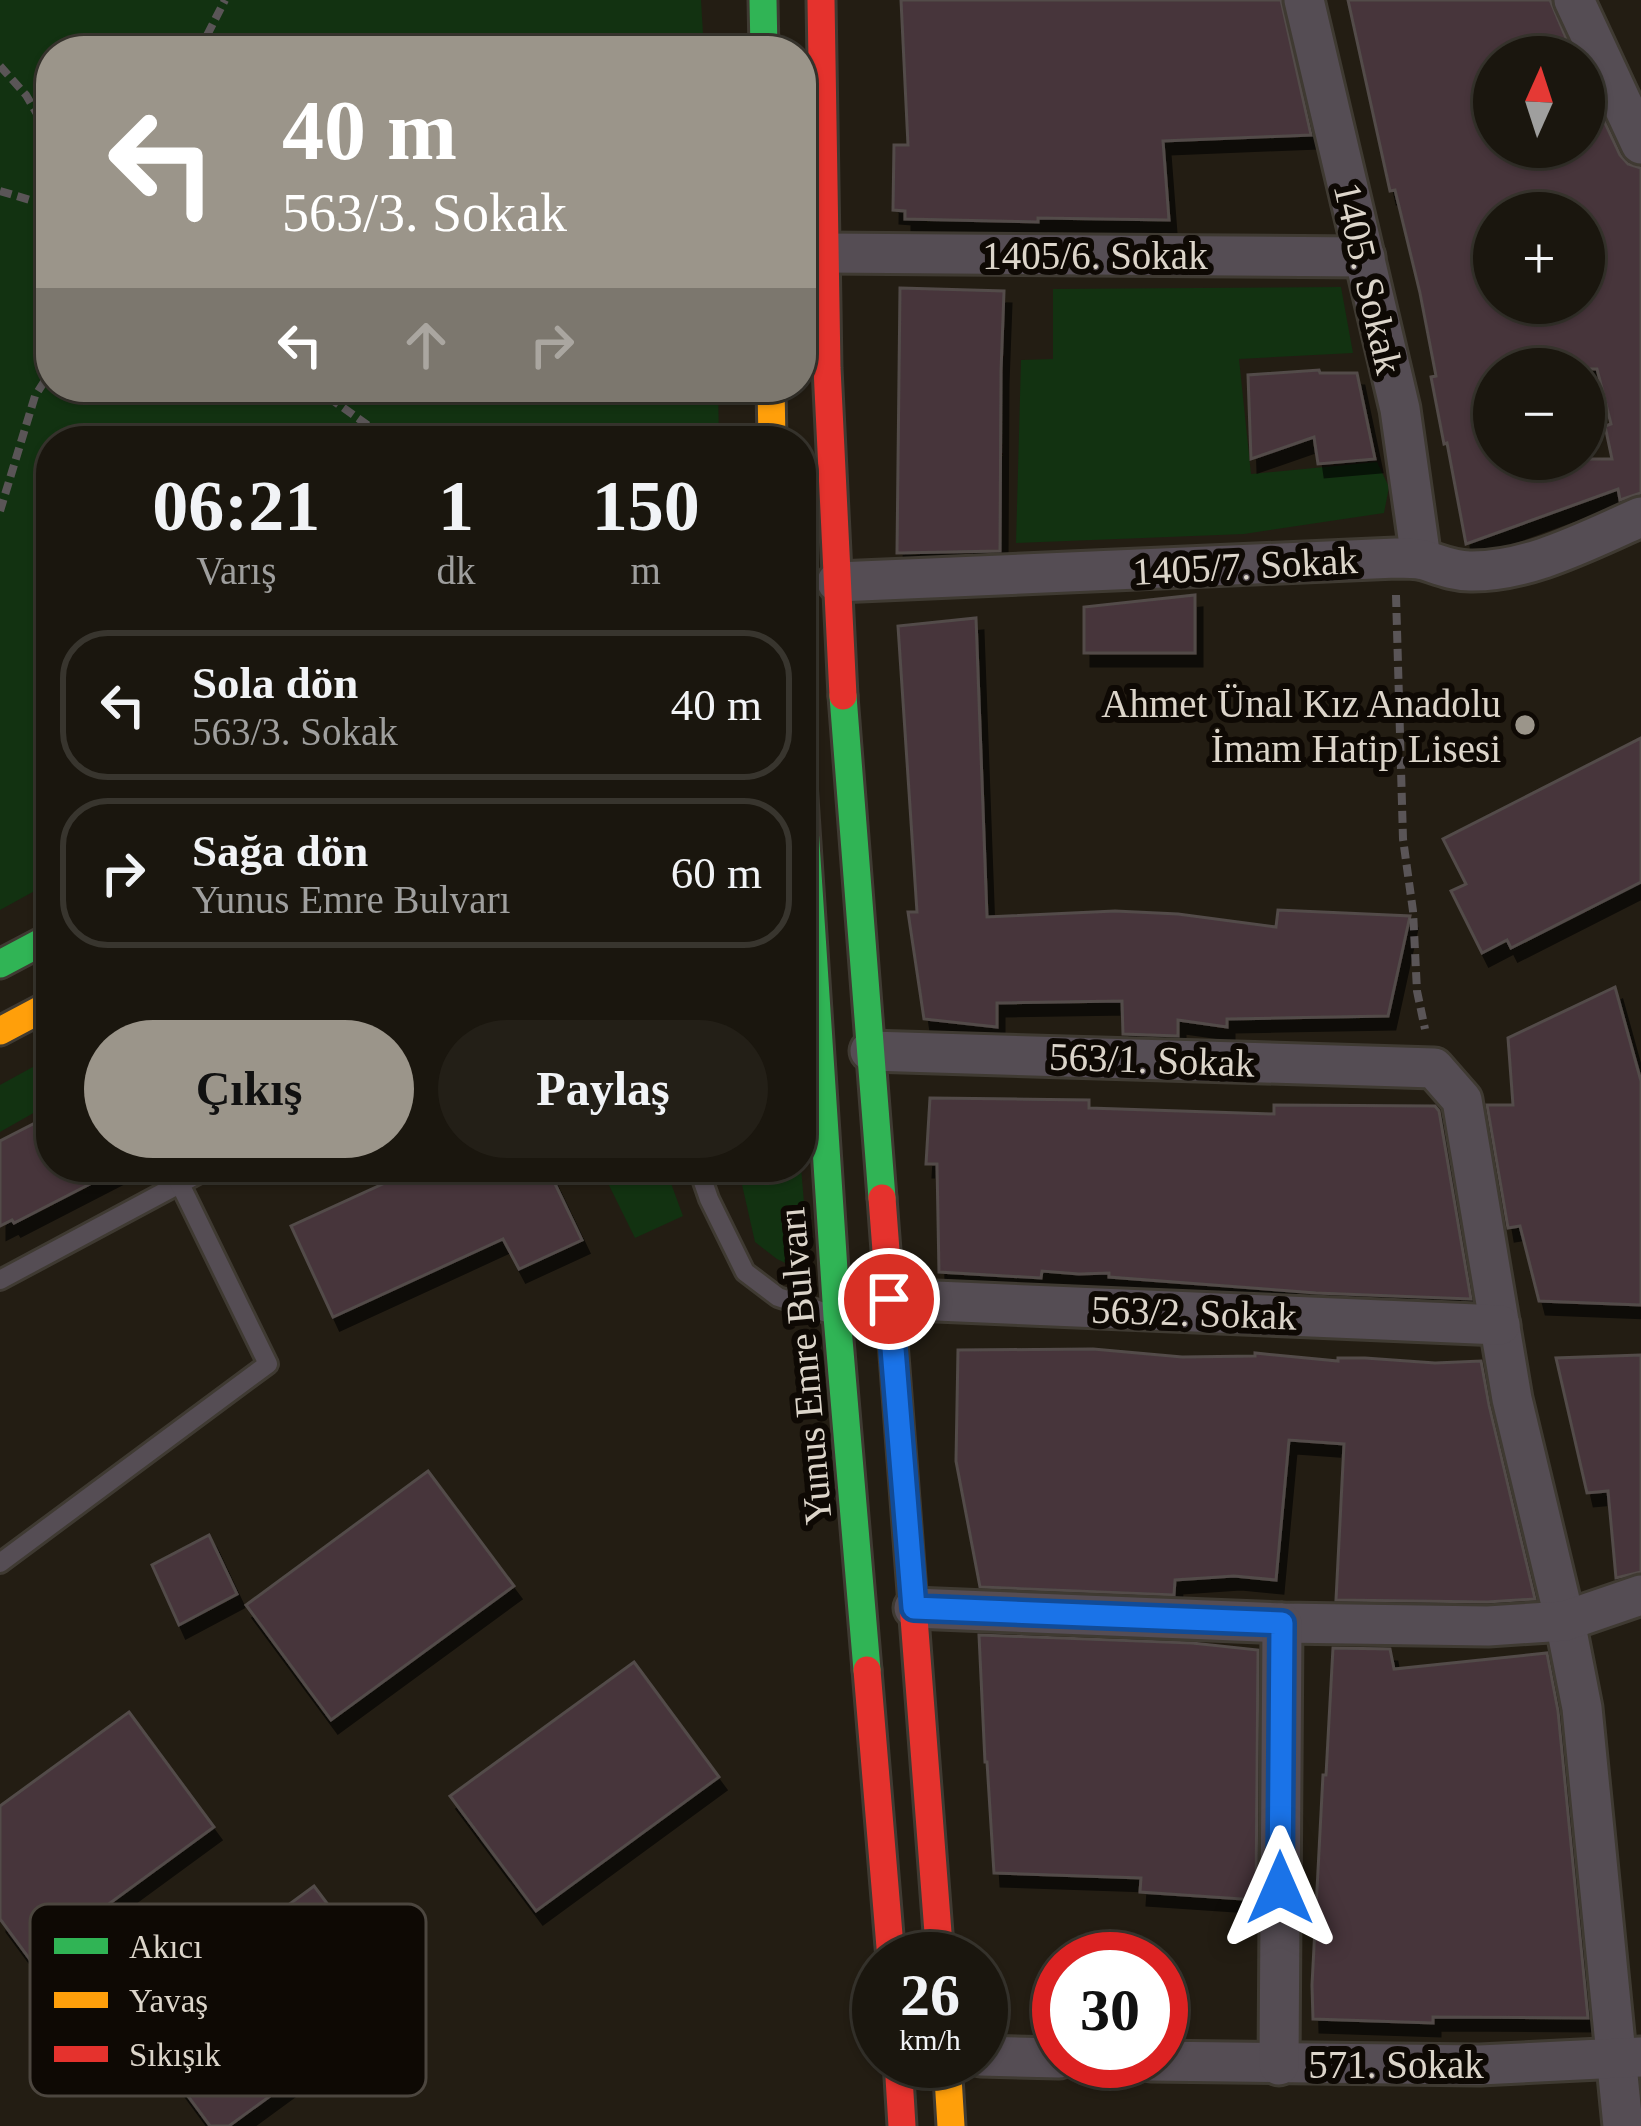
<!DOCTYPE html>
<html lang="tr">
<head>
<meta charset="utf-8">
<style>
  :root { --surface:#1a160e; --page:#231f17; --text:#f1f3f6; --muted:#9f9f9e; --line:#38352e; --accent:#9b958a }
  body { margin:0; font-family:"Times New Roman",serif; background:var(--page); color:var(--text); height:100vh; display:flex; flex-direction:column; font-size:45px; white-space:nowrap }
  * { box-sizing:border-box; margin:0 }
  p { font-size:39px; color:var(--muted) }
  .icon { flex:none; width:66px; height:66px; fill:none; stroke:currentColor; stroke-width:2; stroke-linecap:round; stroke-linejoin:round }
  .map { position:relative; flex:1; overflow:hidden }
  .sheet { position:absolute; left:36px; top:426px; width:780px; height:756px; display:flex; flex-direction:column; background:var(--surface); border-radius:48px; box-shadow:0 3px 9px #0004,0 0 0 3px var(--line) }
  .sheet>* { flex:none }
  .top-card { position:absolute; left:36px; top:36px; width:780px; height:366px; border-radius:48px; box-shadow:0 3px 9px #0004,0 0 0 3px var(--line); background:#9b958a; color:#fff; overflow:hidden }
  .needle { width:78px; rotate:3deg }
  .buttons { position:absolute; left:1473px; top:36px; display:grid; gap:24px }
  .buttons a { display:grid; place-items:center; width:132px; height:132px; border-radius:50%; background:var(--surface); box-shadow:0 3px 9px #0004,0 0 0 3px var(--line); font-size:60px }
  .speed { position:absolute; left:852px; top:1932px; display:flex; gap:24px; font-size:60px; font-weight:700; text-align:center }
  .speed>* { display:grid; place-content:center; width:156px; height:156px; border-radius:50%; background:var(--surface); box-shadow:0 3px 9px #0004,0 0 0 3px var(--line); line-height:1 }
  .speed small { font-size:30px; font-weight:400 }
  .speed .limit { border:18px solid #d22; background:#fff; color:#111 }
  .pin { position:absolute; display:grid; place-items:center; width:102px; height:102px; color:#fff; margin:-51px; border:6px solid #fff; border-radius:50%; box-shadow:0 3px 12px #0007 }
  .me { position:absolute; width:132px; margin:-66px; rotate:0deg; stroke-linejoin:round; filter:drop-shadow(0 0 9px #0008) }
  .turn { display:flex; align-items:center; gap:42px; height:252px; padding:0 48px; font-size:54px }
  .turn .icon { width:156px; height:156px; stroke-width:2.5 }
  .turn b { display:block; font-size:84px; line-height:102px }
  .lanes { display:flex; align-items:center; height:114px; padding:0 48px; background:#0003; justify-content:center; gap:60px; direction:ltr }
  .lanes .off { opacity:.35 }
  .eta { display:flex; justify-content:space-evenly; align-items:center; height:204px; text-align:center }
  .eta b { font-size:72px; font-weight:700; line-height:84px }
  .button { display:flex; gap:24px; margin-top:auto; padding:24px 48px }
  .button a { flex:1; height:138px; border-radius:72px; background:var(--accent); color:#111; font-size:48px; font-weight:700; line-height:138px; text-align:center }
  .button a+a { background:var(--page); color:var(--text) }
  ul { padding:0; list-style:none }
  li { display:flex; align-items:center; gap:36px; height:150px; margin:0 24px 18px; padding:0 24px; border:6px solid var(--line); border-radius:48px }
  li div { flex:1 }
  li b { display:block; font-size:45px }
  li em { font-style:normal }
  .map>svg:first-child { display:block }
  .green { fill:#123211 }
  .building { fill:#47353b; stroke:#524b49; stroke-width:3; fill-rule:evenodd; filter:url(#shadow) }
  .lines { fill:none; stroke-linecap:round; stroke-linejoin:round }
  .lane-casing { stroke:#3f3a32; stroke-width:24 }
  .street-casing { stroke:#3f3a32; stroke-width:45 }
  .fast-casing { stroke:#3f3a32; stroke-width:33 }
  .slow-casing { stroke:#3f3a32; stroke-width:33 }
  .jam-casing { stroke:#3f3a32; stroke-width:33 }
  .path { stroke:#5a5557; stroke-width:8; stroke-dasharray:12 6; stroke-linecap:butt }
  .lane { stroke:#554d54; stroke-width:18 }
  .street { stroke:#554d54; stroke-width:39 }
  .fast { stroke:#30b455; stroke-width:27 }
  .slow { stroke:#ff9f0a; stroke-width:27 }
  .jam { stroke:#e5322d; stroke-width:27 }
  .route-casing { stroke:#114b97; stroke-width:30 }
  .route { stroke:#1a73e8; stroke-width:21 }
  .poi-dot { fill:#9b958a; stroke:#0e0904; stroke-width:4.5 }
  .labels { text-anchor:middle; stroke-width:12; stroke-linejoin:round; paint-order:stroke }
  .street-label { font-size:39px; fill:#dcd5ca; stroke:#0e0904 }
  .poi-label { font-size:39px; fill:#dcd5ca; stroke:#0e0904; text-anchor:end }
  .key { fill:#0e0904; stroke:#4c463f; stroke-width:3 }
  .key-label { font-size:33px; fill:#dcd5ca }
</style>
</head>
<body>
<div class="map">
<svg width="1641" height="2126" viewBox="0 0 1641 2126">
  <defs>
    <filter id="shadow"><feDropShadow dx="7" dy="13" stdDeviation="0" flood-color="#0009"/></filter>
  </defs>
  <rect width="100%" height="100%" fill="#231d13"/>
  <!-- green -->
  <g class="green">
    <polygon points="0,0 701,0 704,51 51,51 51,387 718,387 719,441 51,441 51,882 0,910"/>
    <polygon points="1341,287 1353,353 1239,359 1251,474 1377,462 1389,487 1384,513 1244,534 1016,543 1021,360 1053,359 1053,289"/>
    <polygon points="51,1057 51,1103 0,1132 0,1085"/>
    <polygon points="600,1167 665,1167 683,1216 635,1238"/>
    <polygon points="738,1167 801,1167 810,1275 777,1259 755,1242"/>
  </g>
  <!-- building -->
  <g class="building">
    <polygon points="901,0 1281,0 1311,135 1163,141 1169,220 1038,218 1038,222 905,219 905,211 893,210 894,145 908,145"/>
    <path d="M1348,0H1550L1574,57H1494V147H1584V78L1620,155L1628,164L1641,168V493L1620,500L1618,489L1466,544L1447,443L1444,444L1431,377L1436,376L1420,293L1395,190L1390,191ZM1494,213H1584V303H1494ZM1494,369H1597L1611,424L1605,426L1612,459H1494Z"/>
    <polygon points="900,288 1004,291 1001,371 1000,551 897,553"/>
    <polygon points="1319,370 1320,373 1357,373 1375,459 1318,464 1314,437 1251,459 1248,375"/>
    <polygon points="1195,595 1195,653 1084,653 1084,607"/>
    <polygon points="976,618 987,917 1115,911 1178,914 1276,927 1278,910 1410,916 1388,1016 1227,1019 1227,1027 1178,1020 1178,1036 1123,1034 1122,1001 997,1003 997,1027 924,1019 908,912 917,912 898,626"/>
    <polygon points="1641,738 1641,882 1511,948 1507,940 1482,953 1451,891 1466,884 1443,839"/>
    <polygon points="1615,987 1641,1081 1641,1305 1539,1301 1520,1226 1508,1228 1487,1105 1513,1105 1508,1038"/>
    <polygon points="930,1098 1089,1100 1089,1108 1274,1114 1274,1105 1435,1106 1439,1111 1471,1299 1316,1293 1109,1277 1109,1273 1079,1274 1042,1271 1041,1278 939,1272 937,1164 926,1164"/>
    <polygon points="51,1121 51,1167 123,1167 14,1223 12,1220 0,1226 0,1141 35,1123 38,1129"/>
    <polygon points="420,1167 547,1167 582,1240 519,1269 503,1239 333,1317 291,1226"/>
    <polygon points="1093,1349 1182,1357 1255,1356 1255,1353 1338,1361 1338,1358 1365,1358 1435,1363 1481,1361 1489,1405 1535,1599 1487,1602 1336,1600 1344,1444 1289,1440 1276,1580 1234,1576 1175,1580 1174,1595 980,1587 956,1461 958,1350"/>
    <polygon points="1641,1355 1641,1572 1616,1578 1608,1491 1587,1493 1556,1358"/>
    <polygon points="428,1471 514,1586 331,1720 246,1605"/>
    <polygon points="209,1535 237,1594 179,1625 152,1565"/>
    <polygon points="979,1635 1192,1643 1258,1650 1256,1900 1140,1892 1141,1878 994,1873 987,1762 985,1762"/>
    <polygon points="1333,1648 1390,1649 1394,1669 1547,1653 1558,1711 1588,2018 1433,2017 1433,2023 1313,2019 1312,1985 1323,1775 1326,1775"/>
    <polygon points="634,1662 719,1777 536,1911 450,1796"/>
    <polygon points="129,1712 214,1827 31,1961 0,1919 0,1806"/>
    <polygon points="314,1886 400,2001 229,2126 210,2126 132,2020"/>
  </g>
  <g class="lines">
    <!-- lane casing -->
    <g class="lane-casing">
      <g id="lane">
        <polyline points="698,1167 709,1199 745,1272 778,1297 830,1314"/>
        <polyline points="0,1280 211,1167"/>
        <polyline points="0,1563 268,1364 179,1182"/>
      </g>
    </g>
    <!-- street casing -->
    <g class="street-casing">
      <g id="street">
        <polyline points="1304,0 1400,409 1421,559"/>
        <polyline points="1574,0 1641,144"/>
        <polyline points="825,253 1365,257"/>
        <path d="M837,582L1396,558C1406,558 1415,558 1424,560C1440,565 1453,571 1470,571C1529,572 1588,540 1641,517"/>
        <polyline points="870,1051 1434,1068 1462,1100 1512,1399 1565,1621 1582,1708 1623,2126"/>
        <polyline points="889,1299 1500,1325"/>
        <polyline points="914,1608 1282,1623 1488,1626 1565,1621 1641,1595"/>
        <polyline points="981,2056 1059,2058"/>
        <polyline points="1151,2061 1480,2065 1641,2057"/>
        <polyline points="1279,2065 1282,1623"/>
      </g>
    </g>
    <!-- fast casing -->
    <g class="fast-casing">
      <g id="fast">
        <polyline points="763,0 764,51"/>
        <polyline points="843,696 882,1198"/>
        <polyline points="801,767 837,1316 867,1670"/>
        <polyline points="0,964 51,937"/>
      </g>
    </g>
    <!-- slow casing -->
    <g class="slow-casing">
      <g id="slow">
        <polyline points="771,387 772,441"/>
        <polyline points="0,1031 51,1004"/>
        <polyline points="947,2061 951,2126"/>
      </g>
    </g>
    <!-- jam casing -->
    <g class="jam-casing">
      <g id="jam">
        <polyline points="821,0 827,368 843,696"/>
        <polyline points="882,1198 940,1959"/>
        <polyline points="867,1670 891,1959"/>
        <polyline points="898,2061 902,2126"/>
      </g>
    </g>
    <!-- path -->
    <g class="path">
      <polyline points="199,51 225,0"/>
      <polyline points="0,66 26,95 51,138"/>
      <polyline points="0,191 30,200 51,200"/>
      <polyline points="314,387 390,441"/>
      <polyline points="0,511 35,396 51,371"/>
      <polyline points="1396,595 1403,839 1413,911 1417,991 1425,1029"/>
    </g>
    <!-- lane -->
    <use href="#lane" class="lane"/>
    <!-- street -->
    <use href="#street" class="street"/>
    <!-- fast -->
    <use href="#fast" class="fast"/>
    <!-- slow -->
    <use href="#slow" class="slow"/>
    <!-- jam -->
    <use href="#jam" class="jam"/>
  </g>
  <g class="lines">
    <!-- route casing -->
    <g class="route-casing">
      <polyline id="route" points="889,1299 914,1608 1282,1623 1280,1888"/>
    </g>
    <!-- route -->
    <use href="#route" class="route"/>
  </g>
  <!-- markers -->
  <circle class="poi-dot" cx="1525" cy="725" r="12"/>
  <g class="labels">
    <!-- street labels -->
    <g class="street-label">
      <text x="1095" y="269">1405/6. Sokak</text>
      <text transform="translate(1369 278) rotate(77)" y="14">1405. Sokak</text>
      <text transform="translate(1245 565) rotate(-3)" y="14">1405/7. Sokak</text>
      <text transform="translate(1152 1059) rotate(2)" y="14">563/1. Sokak</text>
      <text transform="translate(1194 1312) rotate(2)" y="14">563/2. Sokak</text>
      <text transform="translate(804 1366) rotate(-95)" y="14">Yunus Emre Bulvarı</text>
      <text x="1396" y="2078">571. Sokak</text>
    </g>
    <!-- poi labels -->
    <g class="poi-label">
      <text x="1501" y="717">Ahmet Ünal Kız Anadolu<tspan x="1501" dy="45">İmam Hatip Lisesi</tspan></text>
    </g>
  </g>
  <!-- legend -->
  <rect x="30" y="1904" width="396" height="192" rx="18" class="key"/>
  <rect x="54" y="1938" width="54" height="16" fill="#30b455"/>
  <rect x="54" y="1992" width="54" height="16" fill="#ff9f0a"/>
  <rect x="54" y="2046" width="54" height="16" fill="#e5322d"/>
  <g class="key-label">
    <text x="129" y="1958">Akıcı</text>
    <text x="129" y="2012">Yavaş</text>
    <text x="129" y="2066">Sıkışık</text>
  </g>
</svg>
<div class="buttons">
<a><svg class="needle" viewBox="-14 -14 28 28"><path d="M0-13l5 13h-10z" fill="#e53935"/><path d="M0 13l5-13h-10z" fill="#9f9f9e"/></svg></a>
<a>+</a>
<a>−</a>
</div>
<div class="speed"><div>26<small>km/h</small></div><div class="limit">30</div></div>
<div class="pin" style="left:889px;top:1299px;background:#d93025"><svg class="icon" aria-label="arrive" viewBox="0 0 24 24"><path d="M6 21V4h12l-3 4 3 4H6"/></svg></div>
<svg class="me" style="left:1280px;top:1888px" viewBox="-20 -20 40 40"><path d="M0-17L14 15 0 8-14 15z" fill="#1a73e8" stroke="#fff" stroke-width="4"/></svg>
<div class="top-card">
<div class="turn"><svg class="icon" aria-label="left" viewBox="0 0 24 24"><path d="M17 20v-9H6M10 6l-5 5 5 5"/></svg><div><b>40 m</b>563/3. Sokak</div></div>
<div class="lanes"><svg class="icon" aria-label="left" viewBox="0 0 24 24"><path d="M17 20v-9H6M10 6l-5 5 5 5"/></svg><svg class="icon off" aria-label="ahead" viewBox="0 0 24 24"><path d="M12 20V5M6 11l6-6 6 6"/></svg><svg class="icon off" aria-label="right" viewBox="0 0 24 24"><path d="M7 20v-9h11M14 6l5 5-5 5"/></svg></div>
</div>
<section class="sheet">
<div class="eta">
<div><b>06:21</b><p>Varış</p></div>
<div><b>1</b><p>dk</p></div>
<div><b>150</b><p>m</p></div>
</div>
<ul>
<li><svg class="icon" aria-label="left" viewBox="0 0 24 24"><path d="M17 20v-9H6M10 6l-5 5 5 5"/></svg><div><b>Sola dön</b><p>563/3. Sokak</p></div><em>40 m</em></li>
<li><svg class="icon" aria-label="right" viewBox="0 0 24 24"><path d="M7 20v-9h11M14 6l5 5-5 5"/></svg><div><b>Sağa dön</b><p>Yunus Emre Bulvarı</p></div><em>60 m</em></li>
</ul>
<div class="button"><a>Çıkış</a><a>Paylaş</a></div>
</section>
</div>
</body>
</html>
